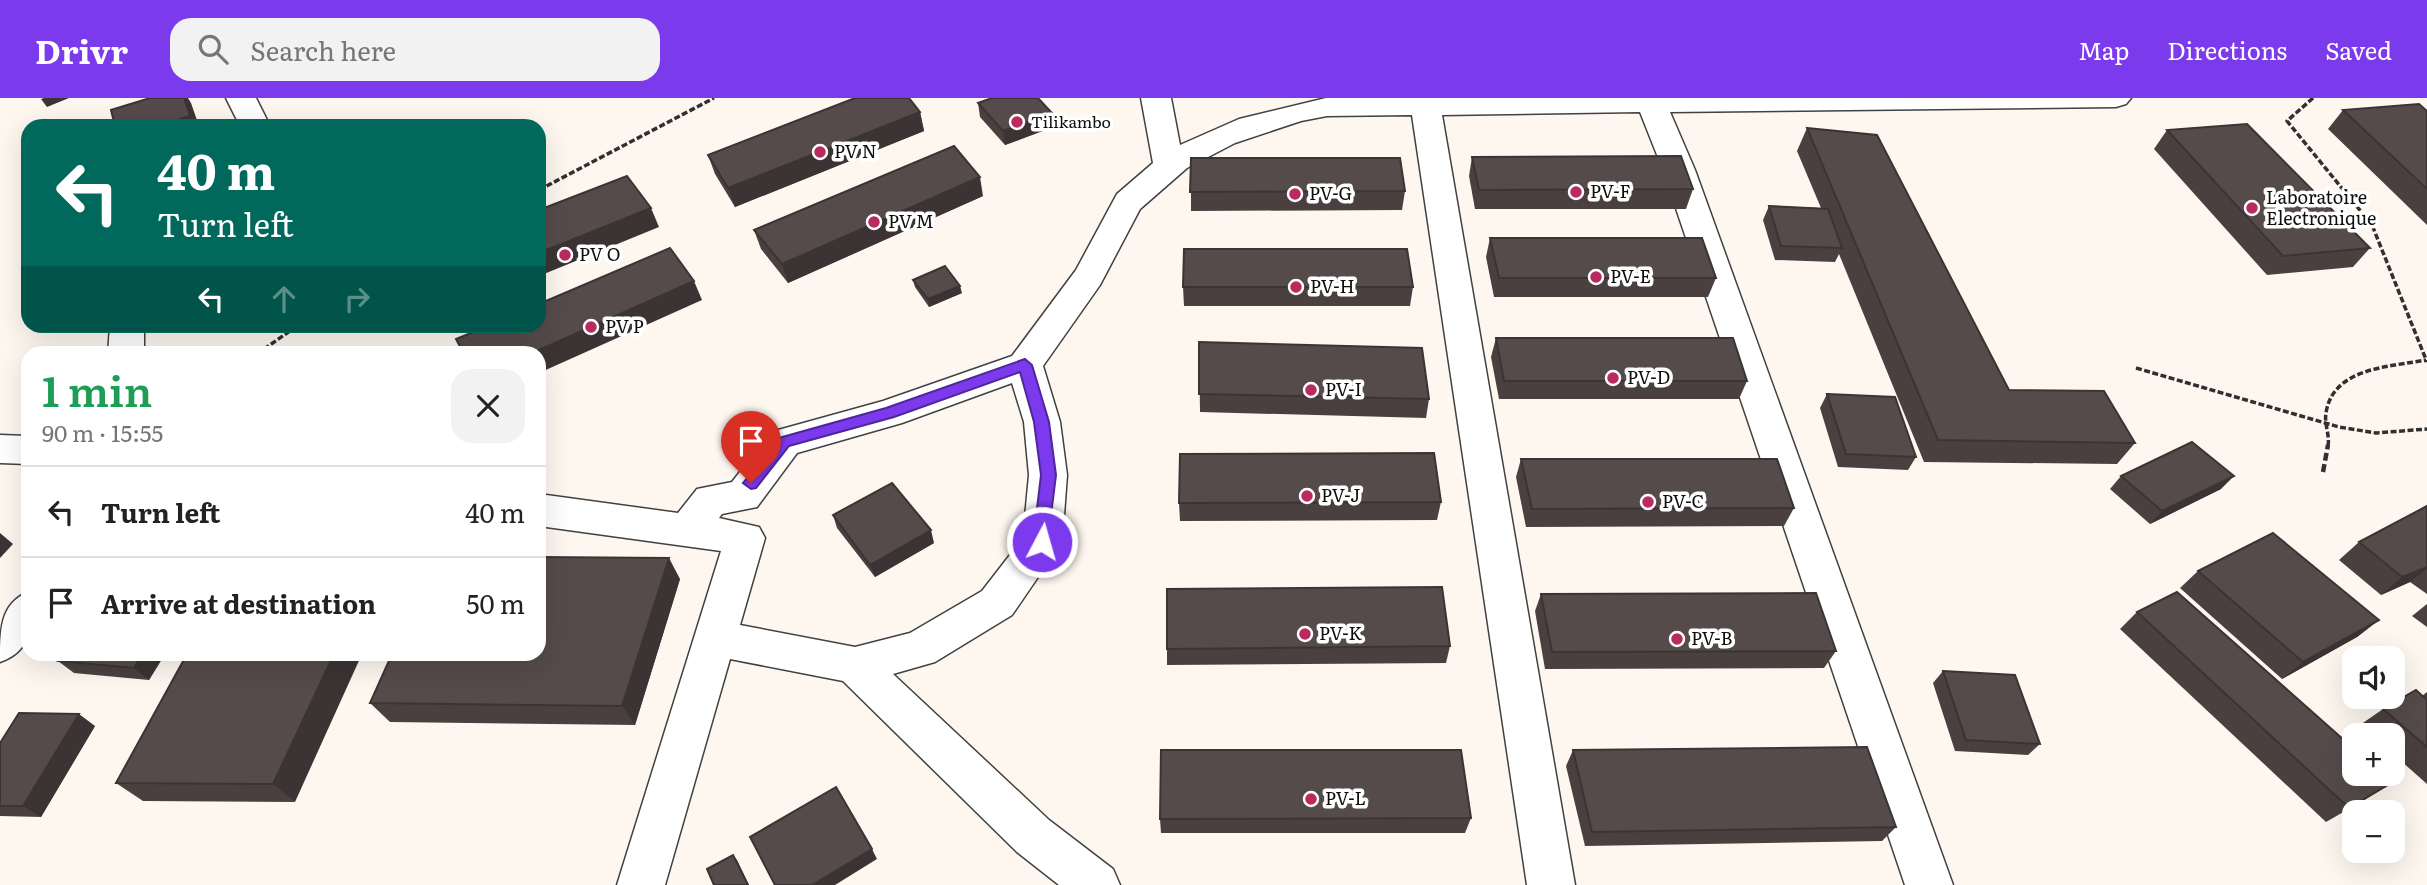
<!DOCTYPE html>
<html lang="en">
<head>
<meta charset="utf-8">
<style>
  :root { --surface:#fff; --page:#f2f2f2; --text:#222; --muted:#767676; --line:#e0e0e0; --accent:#7c3aed }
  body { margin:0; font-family:Literata,serif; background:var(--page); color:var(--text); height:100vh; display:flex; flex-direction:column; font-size:26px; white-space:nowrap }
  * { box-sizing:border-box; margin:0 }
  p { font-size:23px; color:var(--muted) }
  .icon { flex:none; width:38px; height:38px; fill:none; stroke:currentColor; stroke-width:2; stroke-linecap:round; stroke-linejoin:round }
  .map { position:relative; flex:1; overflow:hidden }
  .side { position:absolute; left:21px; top:248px; width:525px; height:315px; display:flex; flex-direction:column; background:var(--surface); border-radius:21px; box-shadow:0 7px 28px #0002 }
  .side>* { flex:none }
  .top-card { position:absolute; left:21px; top:21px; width:525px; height:214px; border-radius:21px; box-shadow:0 7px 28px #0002; background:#00695c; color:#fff; overflow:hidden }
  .fabs { position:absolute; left:2342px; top:548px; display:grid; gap:14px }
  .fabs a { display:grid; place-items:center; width:63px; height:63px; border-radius:14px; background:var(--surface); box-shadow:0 7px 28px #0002; font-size:35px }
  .pin { position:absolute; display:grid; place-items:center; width:60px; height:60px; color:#fff; margin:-72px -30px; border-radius:50% 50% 50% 0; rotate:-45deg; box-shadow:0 0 7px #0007 }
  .pin .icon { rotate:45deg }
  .me { position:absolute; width:77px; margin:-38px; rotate:6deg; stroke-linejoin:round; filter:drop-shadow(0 0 5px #0008) }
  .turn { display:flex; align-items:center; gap:24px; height:147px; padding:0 21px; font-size:32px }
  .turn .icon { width:91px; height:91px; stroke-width:2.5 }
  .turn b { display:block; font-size:49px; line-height:60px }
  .lanes { display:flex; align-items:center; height:66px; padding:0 21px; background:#0003; justify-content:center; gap:35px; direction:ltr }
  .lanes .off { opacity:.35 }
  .round { display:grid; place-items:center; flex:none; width:74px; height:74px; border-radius:21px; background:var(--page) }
  .head { display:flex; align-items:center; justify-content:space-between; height:119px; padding:0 21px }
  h1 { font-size:42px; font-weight:600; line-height:52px; color:#1e9e55 }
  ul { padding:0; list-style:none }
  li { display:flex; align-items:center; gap:21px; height:91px; padding:0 21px; border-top:2px solid var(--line) }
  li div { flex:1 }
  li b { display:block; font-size:26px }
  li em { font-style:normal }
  header { display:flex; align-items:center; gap:42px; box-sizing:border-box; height:98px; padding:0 35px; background:var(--accent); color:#fff }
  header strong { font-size:33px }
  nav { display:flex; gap:38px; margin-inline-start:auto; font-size:24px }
  .search { width:490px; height:63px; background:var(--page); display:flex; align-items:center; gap:18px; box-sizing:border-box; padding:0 24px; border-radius:21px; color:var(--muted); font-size:26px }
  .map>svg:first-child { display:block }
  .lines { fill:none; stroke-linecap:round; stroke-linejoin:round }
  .minor-casing { stroke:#414141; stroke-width:3 }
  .path-far1 { stroke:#303030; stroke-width:3.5; stroke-dasharray:6 2.5; stroke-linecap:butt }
  .path { stroke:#303030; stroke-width:4.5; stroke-dasharray:8 3.5; stroke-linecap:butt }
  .minor { fill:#fff; fill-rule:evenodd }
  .wall { fill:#4a4040 }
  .shaded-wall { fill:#3c3434 }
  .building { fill:#564b4b; stroke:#3c3434; stroke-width:2 }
  .route { fill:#7c3aed; stroke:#51269a; stroke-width:2 }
  .poi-dot { fill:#b92b60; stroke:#fff; stroke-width:2.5 }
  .labels { text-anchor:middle; stroke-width:7; stroke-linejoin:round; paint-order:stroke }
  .far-poi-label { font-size:16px; fill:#0e0e0e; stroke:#fff; text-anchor:start }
  .poi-label { font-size:18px; fill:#0e0e0e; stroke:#fff; text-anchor:start }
</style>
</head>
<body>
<header>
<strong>Drivr</strong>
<div class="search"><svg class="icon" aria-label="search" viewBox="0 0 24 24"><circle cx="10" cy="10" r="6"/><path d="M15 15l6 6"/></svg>Search here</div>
<nav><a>Map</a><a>Directions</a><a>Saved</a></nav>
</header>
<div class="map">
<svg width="2427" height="787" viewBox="0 0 2427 787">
  <rect width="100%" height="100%" fill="#fef7f0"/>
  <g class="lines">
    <!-- minor casing -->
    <g class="minor-casing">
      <g id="minor">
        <polygon points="226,0 256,0 270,28 240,28"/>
        <path d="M1141,0H1171L1180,47L1239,21L1326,0H2131L2126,6L2116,9L1670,14L1695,72L1953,787H1905L1663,72L1640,14L1442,17L1575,787H1527L1412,17L1327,18L1301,23L1235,45L1187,70L1140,111L1100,187L1043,268L1060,324L1067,377L1062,444L1012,517L935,564L893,576L1049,722L1113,771L1120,787H1059L1017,754L843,583L730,561L665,787H617L721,453L539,428V396L678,415L697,391L732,384L771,334L883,303L1012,258L1076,172L1117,96L1153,65ZM1012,285L1024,324L1029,377L1023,440L982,493L910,535L855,549L740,527L765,440L759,429L719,420L722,416L757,409L797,355L902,325Z"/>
        <polygon points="110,228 144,228 144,256 108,256"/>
        <polygon points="0,337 28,338 28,366 0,365"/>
        <path d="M28,494C28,526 36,551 0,564C0,532 0,506 28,494Z"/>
      </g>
    </g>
    <!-- path-far1 -->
    <g class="path-far1">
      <polyline points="2313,0 2287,23 2372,127 2427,264"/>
      <polyline points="539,92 714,0"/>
      <polyline points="257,256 297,228"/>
      <polyline points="2136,270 2339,329 2376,335 2427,331"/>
      <path d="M2328,348C2330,337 2324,326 2326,315C2333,269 2390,269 2426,262"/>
    </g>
    <!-- path -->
    <polyline class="path" points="2323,374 2328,347"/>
    <!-- minor -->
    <use href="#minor" class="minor"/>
  </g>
  <!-- wall -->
  <g class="wall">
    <polygon points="978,5 1053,29 1005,47 980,19"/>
    <polygon points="2343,12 2427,13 2427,127 2328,31"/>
    <polygon points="920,14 924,33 735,109 715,76 708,57"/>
    <polygon points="1807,30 2009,292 2135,345 2117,366 1924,364 1839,156 1835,164 1775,162 1763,122 1769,108 1821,110 1797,53"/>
    <polygon points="2167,32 2370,150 2353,169 2267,177 2154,51"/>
    <polygon points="1472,59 1693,91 1686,111 1475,111 1469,78"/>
    <polygon points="1191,60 1405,93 1402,112 1191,113"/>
    <polygon points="983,98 788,185 761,151 754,132"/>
    <polygon points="1490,140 1716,180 1708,199 1494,199 1486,159"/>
    <polygon points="913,182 962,195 929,209 915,189"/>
    <polygon points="1183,189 1413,189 1410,208 1184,208"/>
    <polygon points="1496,240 1747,283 1739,301 1499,301 1491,259"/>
    <polygon points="1199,244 1429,301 1426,320 1200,314"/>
    <polygon points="1827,296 1916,359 1908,372 1838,369 1820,310"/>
    <polygon points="1521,361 1794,410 1784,428 1526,429 1516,379"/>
    <polygon points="2121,378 2221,391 2150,426 2110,391"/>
    <polygon points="1441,404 1437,422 1180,423 1179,405"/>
    <polygon points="2427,408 2427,496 2410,484 2381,497 2339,462 2359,444"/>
    <polygon points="833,417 934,445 875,479 837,430"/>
    <polygon points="2198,473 2379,522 2357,539 2282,581 2180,490"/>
    <polygon points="680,481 635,627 390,624 370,605"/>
    <polygon points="1541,496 1836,553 1824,570 1545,571 1535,513"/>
    <polygon points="2427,506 2427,529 2412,518"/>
    <polygon points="2137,514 2367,700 2326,724 2120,531"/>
    <polygon points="1450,548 1446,565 1167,567 1167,551"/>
    <polygon points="165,556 149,582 74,575 58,563"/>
    <polygon points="187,556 295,704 143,703 116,685"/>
    <polygon points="1943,573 2040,646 2028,657 1955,653 1933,585"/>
    <polygon points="2427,594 2427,686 2392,655 2392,637 2371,637 2360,627 2383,611 2422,598"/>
    <polygon points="95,628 41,719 0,718 0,645"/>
    <polygon points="1573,652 1896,729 1882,743 1585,748 1566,668"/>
    <polygon points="1471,720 1465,735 1161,735 1160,721"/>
  </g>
  <!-- shaded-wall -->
  <g class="shaded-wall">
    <polygon points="44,0 69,0 47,9 41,1"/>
    <polygon points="184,0 188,0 191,5 199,28 157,28"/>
    <polygon points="920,14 924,33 735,109 728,90"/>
    <polygon points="1052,15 1053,29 1005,47 1003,33"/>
    <polygon points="980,79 983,98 788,185 782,166"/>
    <polygon points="651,110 659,129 539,178 539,155"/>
    <polygon points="694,183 702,202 539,275 539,256 530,256"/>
    <polygon points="960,188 962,195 929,209 928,201"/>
    <polygon points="2234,378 2221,391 2150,426 2162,413"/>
    <polygon points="931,432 934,445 875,479 870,467"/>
    <polygon points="0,435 13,446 0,460"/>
    <polygon points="669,460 680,481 635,627 622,608"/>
    <polygon points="2427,469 2427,471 2410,484 2381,497 2402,479"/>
    <polygon points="2379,522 2357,539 2282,581 2303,564"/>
    <polygon points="142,556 165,556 149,582 134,570"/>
    <polygon points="334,556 362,556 295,704 273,686"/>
    <polygon points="79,616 95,628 41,719 23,708"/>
    <polygon points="2391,685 2367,700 2326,724 2349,710"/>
    <polygon points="872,751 877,761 835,787 812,787"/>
    <polygon points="733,757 737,762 749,787 748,787"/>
  </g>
  <!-- building -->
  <g class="building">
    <polygon points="150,0 184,0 190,18 157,28 115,28 111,12"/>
    <polygon points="855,0 909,0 920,14 728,90 708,57"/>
    <polygon points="992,0 1038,0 1052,15 1003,33 978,5"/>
    <polygon points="2419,6 2427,13 2427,91 2343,12"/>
    <polygon points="2247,26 2370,150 2283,158 2167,32"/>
    <polygon points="1807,30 1877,37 2009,292 2104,293 2135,345 1938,342"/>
    <polygon points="954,48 980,79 782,166 754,132"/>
    <polygon points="1681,58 1693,91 1479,92 1472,59"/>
    <polygon points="1191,60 1400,60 1405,93 1190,94"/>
    <polygon points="627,78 651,110 539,155 539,112"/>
    <polygon points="1769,108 1828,111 1842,150 1781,148"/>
    <polygon points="1490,140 1702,140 1716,180 1499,180"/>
    <polygon points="670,150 694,183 530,256 464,256 456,241 488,228 539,228 539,206"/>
    <polygon points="1184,151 1407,151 1413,189 1183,189"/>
    <polygon points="945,168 960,188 928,201 913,182"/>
    <polygon points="1496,240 1733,240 1747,283 1504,283"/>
    <polygon points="1199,244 1422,250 1429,301 1199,296"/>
    <polygon points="353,250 356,256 341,256"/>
    <polygon points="1827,296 1895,299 1916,359 1846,356"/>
    <polygon points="2192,344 2234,378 2162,413 2121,378"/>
    <polygon points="1434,355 1441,404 1179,405 1180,356"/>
    <polygon points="1521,361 1777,361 1794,410 1532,411"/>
    <polygon points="892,385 931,432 870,467 833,417"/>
    <polygon points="2427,408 2427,469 2402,479 2359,444"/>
    <polygon points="2273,435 2379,522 2303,564 2198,473"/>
    <polygon points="539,459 669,460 622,608 370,605 392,556 539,556"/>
    <polygon points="1442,489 1450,548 1167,551 1167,491"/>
    <polygon points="2177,494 2354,651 2354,676 2381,676 2391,685 2349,710 2137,514"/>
    <polygon points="1816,495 1836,553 1552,554 1541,496"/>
    <polygon points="63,556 142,556 134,570 58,563"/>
    <polygon points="187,556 334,556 273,686 116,685"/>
    <polygon points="1943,573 2015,577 2040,646 1966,642"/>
    <polygon points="2416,592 2427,602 2427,649 2383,611"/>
    <polygon points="19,615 79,616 23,708 0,708 0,645"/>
    <polygon points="1867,649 1896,729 1592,734 1573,652"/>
    <polygon points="1161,652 1461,652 1471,720 1160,721"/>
    <polygon points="836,689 872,751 812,787 775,787 750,739"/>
    <polygon points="733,757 748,787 714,787 707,771"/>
  </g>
  <!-- route -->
  <polygon class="route" points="1025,261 1032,267 1049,324 1056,377 1047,449 1036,449 1033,444 1041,377 1034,324 1020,274 894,319 789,348 756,390 751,391 743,385 779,340 886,310"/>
  <!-- markers -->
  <g class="poi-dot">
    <circle cx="1017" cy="24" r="7"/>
    <circle cx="820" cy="54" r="7"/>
    <circle cx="1576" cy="94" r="7"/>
    <circle cx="1295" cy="96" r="7"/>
    <circle cx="2252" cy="110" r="7"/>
    <circle cx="874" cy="124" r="7"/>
    <circle cx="565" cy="157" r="7"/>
    <circle cx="1596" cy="179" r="7"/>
    <circle cx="1296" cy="189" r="7"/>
    <circle cx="591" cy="229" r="7"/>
    <circle cx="1613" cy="280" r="7"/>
    <circle cx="1311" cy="292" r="7"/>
    <circle cx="1307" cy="398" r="7"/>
    <circle cx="1648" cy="404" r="7"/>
    <circle cx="1305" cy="536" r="7"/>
    <circle cx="1677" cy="541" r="7"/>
    <circle cx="1311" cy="701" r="7"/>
  </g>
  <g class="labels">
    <!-- far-poi labels -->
    <g class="far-poi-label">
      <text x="1031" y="30">Tilikambo</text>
    </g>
    <!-- poi labels -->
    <g class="poi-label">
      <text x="834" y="60">PV N</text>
      <text x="1590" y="100">PV-F</text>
      <text x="1309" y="102">PV-G</text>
      <text x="2266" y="106">Laboratoire<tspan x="2266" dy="21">Electronique</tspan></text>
      <text x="888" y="130">PV M</text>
      <text x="579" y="163">PV O</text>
      <text x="1610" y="185">PV-E</text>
      <text x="1310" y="195">PV-H</text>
      <text x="605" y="235">PV P</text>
      <text x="1627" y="286">PV-D</text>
      <text x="1325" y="298">PV-I</text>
      <text x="1321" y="404">PV-J</text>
      <text x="1662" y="410">PV-C</text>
      <text x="1319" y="542">PV-K</text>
      <text x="1691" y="547">PV-B</text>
      <text x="1325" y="707">PV-L</text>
    </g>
  </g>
</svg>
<div class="fabs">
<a><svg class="icon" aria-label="sound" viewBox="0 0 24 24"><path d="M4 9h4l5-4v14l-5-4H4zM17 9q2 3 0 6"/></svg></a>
<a>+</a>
<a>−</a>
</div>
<div class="pin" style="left:751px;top:385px;background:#d93025"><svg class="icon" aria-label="arrive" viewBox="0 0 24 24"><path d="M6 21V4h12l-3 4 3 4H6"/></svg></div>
<svg class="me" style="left:1042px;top:444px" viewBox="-20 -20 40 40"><circle r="17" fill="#7c3aed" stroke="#fff" stroke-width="3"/><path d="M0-11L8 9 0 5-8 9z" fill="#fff"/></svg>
<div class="top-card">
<div class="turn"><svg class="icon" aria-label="left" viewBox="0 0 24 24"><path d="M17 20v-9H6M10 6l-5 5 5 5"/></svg><div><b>40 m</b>Turn left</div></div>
<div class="lanes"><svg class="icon" aria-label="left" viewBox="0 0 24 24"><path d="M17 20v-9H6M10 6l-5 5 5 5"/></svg><svg class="icon off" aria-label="ahead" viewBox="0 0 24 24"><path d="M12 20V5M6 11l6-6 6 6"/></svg><svg class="icon off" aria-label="right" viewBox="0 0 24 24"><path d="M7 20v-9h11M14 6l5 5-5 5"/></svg></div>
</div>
<section class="side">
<div class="head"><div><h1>1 min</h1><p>90 m · 15:55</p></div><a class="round"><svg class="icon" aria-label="close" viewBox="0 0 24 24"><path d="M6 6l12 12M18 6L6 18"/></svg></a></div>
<ul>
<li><svg class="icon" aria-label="left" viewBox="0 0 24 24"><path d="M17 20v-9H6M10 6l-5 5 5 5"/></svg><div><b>Turn left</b></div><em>40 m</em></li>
<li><svg class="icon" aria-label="arrive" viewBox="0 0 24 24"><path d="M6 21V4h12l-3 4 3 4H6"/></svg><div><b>Arrive at destination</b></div><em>50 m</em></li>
</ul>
</section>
</div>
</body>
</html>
